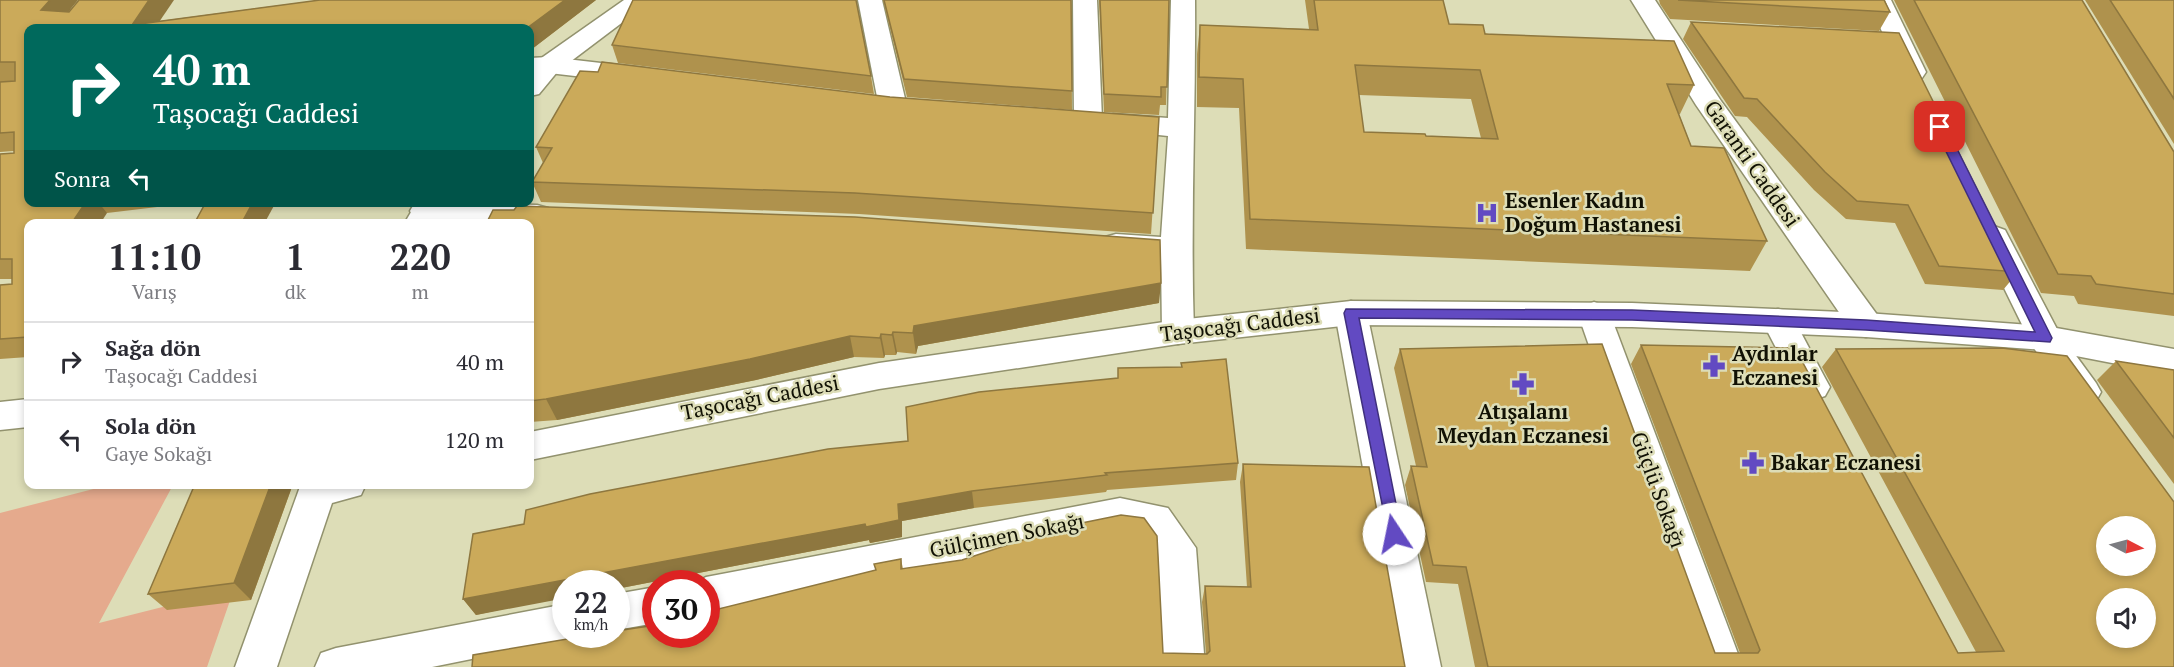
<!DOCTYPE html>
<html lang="tr">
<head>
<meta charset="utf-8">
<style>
  :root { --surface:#fff; --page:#f2f2f3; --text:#2b2b33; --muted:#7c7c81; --line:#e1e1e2 }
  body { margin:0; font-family:"PT Serif",serif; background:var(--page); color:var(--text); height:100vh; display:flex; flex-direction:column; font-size:22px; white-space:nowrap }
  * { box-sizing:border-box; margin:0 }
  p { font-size:20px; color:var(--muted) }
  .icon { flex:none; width:33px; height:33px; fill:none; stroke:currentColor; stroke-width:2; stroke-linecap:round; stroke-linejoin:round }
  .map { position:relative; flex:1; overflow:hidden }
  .details { position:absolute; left:24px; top:219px; width:510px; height:270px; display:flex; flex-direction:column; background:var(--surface); border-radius:12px; box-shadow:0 3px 9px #0003 }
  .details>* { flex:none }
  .top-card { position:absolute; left:24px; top:24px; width:510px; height:183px; border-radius:12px; box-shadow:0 3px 9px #0003; background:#00695c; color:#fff; overflow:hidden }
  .needle { width:39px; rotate:96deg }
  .controls { position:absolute; left:2096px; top:516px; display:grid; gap:12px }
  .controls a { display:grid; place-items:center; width:60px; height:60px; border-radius:50%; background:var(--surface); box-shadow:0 3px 9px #0003; font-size:30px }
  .speed { position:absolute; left:552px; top:570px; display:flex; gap:12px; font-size:30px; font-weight:700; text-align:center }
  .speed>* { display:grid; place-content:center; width:78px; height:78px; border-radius:50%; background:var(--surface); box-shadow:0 3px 9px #0003; line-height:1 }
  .speed small { font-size:15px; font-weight:400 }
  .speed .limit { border:9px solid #d22; background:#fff; color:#111 }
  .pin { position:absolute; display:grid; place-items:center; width:51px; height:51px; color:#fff; margin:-26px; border-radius:12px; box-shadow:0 3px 9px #0006 }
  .me { position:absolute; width:66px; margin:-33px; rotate:349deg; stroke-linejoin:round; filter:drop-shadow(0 0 4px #0008) }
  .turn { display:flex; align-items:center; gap:21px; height:126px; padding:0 30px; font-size:27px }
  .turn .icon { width:78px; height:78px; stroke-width:2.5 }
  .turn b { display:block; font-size:42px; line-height:51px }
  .then { display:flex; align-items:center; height:57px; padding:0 30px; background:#0003; gap:12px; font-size:22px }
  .eta { display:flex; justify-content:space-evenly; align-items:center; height:102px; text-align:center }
  .eta b { font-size:36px; font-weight:700; line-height:42px }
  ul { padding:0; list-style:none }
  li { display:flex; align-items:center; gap:18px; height:78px; padding:0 30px; border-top:2px solid var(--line) }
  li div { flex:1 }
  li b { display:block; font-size:22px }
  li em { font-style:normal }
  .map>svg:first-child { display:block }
  .green { fill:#e5aa8d }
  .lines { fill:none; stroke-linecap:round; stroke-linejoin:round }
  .street-casing { stroke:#92926e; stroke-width:3 }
  .secondary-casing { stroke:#92926e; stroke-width:3 }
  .street { fill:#fff; fill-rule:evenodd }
  .secondary { fill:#fff; fill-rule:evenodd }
  .wall { fill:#af924d; fill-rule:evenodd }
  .shaded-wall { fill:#8e773f }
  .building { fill:#cbaa5a; stroke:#8e773f; stroke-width:1.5; fill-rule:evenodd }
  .route { fill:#624ac2; stroke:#40307e; stroke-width:1.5 }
  .labels { text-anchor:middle; stroke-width:5; stroke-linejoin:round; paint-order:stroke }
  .street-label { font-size:21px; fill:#111104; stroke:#ddddb7 }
  .poi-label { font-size:21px; font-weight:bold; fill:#111104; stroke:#ddddb7; text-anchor:start }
</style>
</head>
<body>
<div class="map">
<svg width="2174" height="667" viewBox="0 0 2174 667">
  <rect width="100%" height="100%" fill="#ddddb7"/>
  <!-- green -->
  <polygon class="green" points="109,485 173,485 99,623 234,589 207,667 0,667 0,513"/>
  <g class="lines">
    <!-- street casing -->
    <g class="street-casing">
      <g id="street">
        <polygon points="858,0 882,0 907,107 903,113 893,115 883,113 879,107"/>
        <path d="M1073,0H1097L1102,119L1113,114L1168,118L1171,0H1195C1196,111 1190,221 1194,332L1190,341L1178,344L1166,341L1162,332L1161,259L1105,253L1101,245L1105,237L1116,234L1161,237L1168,136L1103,129L1100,124L1088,130L1078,127L1074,121Z"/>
        <polygon points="1631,0 1655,0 1721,101 1878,316 1882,325 1878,334 1866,337 1854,334 1696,105"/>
        <polygon points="1867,0 1891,0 1926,72 1922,78 1913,80 1904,78"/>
        <polygon points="549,57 644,68 653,70 657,76 653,82 644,84 549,73 530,74 530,58"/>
        <polygon points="419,202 537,205 548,208 552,215 548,222 537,225 425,221 414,218 410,211 414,204"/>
        <polygon points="1994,226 2005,230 2058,331 2096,383 2101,392 2096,401 2084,405 2072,401 2033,347 1979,237 1983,230"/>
        <polygon points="1351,301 1362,305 1367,313 1441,667 1399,667 1335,313 1340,305"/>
        <polygon points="1594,302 1605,306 1610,314 1743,667 1701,667 1578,314 1583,306"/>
        <polygon points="1778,309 1790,312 1825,378 1830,387 1825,396 1813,400 1801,396 1762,321 1766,312"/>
        <polygon points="28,399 28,427 0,430 0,402"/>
        <polygon points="1120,498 1168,508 1196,548 1205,667 1163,667 1158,552 1144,533 1120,530 706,613 706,584 692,584 706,577"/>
        <polygon points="656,587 656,623 616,630 616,594"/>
        <polygon points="566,604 566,634 580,634 566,640 432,667 315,667 321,653 336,648"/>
      </g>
    </g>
    <!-- secondary casing -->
    <g class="secondary-casing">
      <g id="secondary">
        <polygon points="624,0 652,0 558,71 539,94 530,96 530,72 540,59"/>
        <polygon points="417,202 447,202 434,224 404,224"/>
        <polygon points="1351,301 1632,303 1866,313 2045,326 2174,349 2174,375 2045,350 1866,337 1632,327 1351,325 1178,344 879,389 530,460 530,432 879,363 1178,320"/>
        <polygon points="301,484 366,484 361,495 332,503 277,667 235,667"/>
      </g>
    </g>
    <!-- street -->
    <use href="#street" class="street"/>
    <!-- secondary -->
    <use href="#secondary" class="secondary"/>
  </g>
  <!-- wall -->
  <g class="wall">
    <polygon points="0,0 159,21 320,0 596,0 532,49 28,202 199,202 107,213 28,224 28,357 0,359 0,285 12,284 12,279 0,279 0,154 14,153 14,151 0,152"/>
    <polygon points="883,0 1071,0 1072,110 907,97"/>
    <polygon points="1099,0 1169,0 1166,105 1160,105 1159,115 1104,112"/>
    <path d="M1305,0H1443L1449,24L1694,85L1680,114H1679L1691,146L1767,241L1750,271L1246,249L1239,108L1197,107V54L1200,25L1309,29ZM1359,95L1471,99L1481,138L1426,136L1364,132Z"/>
    <polygon points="1659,0 1885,0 1890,12 1879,31 1670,19 1660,4"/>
    <polygon points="1894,0 2082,0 2174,152 2174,316 2078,304 2074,296 2041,293"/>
    <polygon points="2085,0 2174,0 2174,144"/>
    <polygon points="1691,22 2018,272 2003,290 1925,284 1895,223 1846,219 1814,190 1747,117 1735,116 1683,39"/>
    <polygon points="612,45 871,76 874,94 618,63"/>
    <polygon points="890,97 1159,117 1151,234 859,214 541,202 532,182 543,163 536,147"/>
    <polygon points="530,224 1159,303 918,346 916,354 897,352 896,355 885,355 884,358 854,357 756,380 557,420 530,422"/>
    <polygon points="1641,345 1958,653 1976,652 1822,367 1836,349 2174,667 1475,667 1458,584 1426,582 1405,485 1411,466 1416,466 1394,368 1400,349 1715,653 1740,653 1631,364"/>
    <polygon points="2116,361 2174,370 2174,484 2097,380"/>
    <polygon points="1181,363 1238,463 1236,480 1107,490 1106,492 974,508 902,521 902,537 870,543 869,540 616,589 616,584 476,615 463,599 524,524 908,441 1118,378 1118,368 1181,367"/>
    <polygon points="1243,464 1405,667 656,625 876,570 901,559 903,569 1163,653 1206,654 1202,602 1205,586 1247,587 1240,482"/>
    <polygon points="195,484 293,484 251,600 167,610 148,594"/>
  </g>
  <!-- shaded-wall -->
  <g class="shaded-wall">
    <polygon points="50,0 78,0 55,28 41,10"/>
    <polygon points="149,0 174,0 155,28 132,25"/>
    <polygon points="565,0 596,0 532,49 530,51 530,28 527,28"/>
    <polygon points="86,202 98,202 107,213 100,224 71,224"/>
    <polygon points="253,202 276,202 264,224 241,224"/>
    <polygon points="1161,283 1159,303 918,346 916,354 913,333 914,326"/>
    <polygon points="893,332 897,352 896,355 892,335"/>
    <polygon points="881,334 885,355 884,358 880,338"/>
    <polygon points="850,336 854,357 756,380 557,420 546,399"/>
    <polygon points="271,484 293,484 251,600 234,583"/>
    <polygon points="972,491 974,508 902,521 902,537 870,543 869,540 616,589 616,584 566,584 566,598 476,615 463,599 898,504"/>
  </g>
  <!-- building -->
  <g class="building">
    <polygon points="0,0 50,0 41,10 69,12 79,0 149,0 132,25 320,0 565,0 527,28 28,28 28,202 86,202 71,224 28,224 28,337 0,339 0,285 12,284 12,259 0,259 0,154 14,153 14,132 0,133 0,82 15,81 15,62 0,62"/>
    <polygon points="633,0 856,0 871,76 612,45"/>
    <polygon points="884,0 1071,0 1072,91 904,79"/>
    <polygon points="1100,0 1169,0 1167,87 1161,87 1161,97 1104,94"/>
    <path d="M1314,0H1443L1449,24L1483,25L1485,34L1674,41L1694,85L1667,84L1691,146L1724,148L1767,241L1250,219L1243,79L1199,77L1200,25L1318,30ZM1355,65L1480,70L1498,139L1426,136L1425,134L1364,132Z"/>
    <polygon points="1678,0 1884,0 1890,12"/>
    <polygon points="1914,0 2082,0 2174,152 2174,294 2096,284 2091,276 2058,274"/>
    <polygon points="2110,0 2174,0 2174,99"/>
    <polygon points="1691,22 1899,33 2018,272 1939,266 1908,205 1857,201 1825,172 1757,99 1744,98"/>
    <polygon points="602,62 890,97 1159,117 1153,213 855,193 532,182 552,148 536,147 580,71 598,72"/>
    <polygon points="206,202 253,202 241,224 194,224"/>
    <polygon points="517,206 855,217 1160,240 1161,283 914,326 913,333 893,332 892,335 881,334 880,338 850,336 750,359 546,399 530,401 530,224 486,224 493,210 514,210"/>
    <path d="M1602,344L1715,653H1758L1760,650L1641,345L1795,348L1958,653L2004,651L1836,349L2002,348L2067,356L2174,502V667H1488L1466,567L1433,565L1411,466L1427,467L1400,349ZM2106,526H2145V566H2106ZM2106,598H2145V638H2106Z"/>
    <polygon points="1226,359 1238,463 1105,473 1107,475 972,491 898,504 899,520 866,527 865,524 463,599 473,534 524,524 526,510 590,494 828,449 908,441 906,407 979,392 1118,378 1118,368 1182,367 1181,363"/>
    <polygon points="2116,361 2174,370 2174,438"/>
    <polygon points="1243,464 1369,467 1405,667 472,667 473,655 597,634 616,634 616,631 656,625 656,634 706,634 706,612 876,570 874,564 901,559 901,569 962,560 1062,527 1121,515 1144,518 1157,536 1163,653 1207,654 1210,651 1205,586 1251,587"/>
    <polygon points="195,484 271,484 234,583 148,594"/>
  </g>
  <!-- route -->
  <polygon class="route" points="1940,123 1946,127 2052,338 2050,342 1866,330 1632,320 1359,318 1402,534 1400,539 1389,539 1344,313 1346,309 1632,310 1866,320 2035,332 1934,127"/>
  <!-- icons -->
  <defs>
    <g id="hospital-bare" transform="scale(1.8)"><path d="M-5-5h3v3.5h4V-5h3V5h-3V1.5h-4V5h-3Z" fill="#624ac2" stroke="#ddddb7" stroke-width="2.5" paint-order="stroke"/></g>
    <g id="pharmacy-bare" transform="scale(1.8)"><path d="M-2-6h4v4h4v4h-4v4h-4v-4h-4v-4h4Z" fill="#624ac2" stroke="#ddddb7" stroke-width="2.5" paint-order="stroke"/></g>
  </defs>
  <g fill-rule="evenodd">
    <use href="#hospital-bare" x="1487" y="213"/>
    <use href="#pharmacy-bare" x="1714" y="366"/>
    <use href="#pharmacy-bare" x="1523" y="384"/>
    <use href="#pharmacy-bare" x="1753" y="463"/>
  </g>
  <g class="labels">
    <!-- street labels -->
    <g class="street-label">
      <text transform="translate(1752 164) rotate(55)" y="7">Garanti Caddesi</text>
      <text transform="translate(1240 325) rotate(-7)" y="7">Taşocağı Caddesi</text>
      <text transform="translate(760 398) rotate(-11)" y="7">Taşocağı Caddesi</text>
      <text transform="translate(1658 490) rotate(70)" y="7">Güçlü Sokağı</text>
      <text transform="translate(1007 536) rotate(-11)" y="7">Gülçimen Sokağı</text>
    </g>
    <!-- poi labels -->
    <g class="poi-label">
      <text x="1505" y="208">Esenler Kadın<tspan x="1505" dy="24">Doğum Hastanesi</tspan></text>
      <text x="1732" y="361">Aydınlar<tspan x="1732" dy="24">Eczanesi</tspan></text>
      <text x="1523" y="419" text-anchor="middle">Atışalanı<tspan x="1523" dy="24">Meydan Eczanesi</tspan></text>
      <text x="1771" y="470">Bakar Eczanesi</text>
    </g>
  </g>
</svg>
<div class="controls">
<a><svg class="needle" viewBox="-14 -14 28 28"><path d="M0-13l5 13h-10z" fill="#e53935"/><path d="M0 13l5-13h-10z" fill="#7c7c81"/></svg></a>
<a><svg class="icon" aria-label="sound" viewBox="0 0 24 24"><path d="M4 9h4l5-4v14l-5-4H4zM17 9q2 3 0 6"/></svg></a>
</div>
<div class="speed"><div>22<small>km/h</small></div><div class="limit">30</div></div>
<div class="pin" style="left:1940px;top:127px;background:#d93025"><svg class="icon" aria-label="arrive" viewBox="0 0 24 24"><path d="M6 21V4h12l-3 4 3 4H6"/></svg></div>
<svg class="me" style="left:1394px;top:534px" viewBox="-20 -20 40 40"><circle r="19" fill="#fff"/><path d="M0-13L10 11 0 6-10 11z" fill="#624ac2"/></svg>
<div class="top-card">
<div class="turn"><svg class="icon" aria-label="right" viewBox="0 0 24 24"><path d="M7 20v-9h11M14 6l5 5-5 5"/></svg><div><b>40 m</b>Taşocağı Caddesi</div></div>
<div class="then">Sonra<svg class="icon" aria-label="left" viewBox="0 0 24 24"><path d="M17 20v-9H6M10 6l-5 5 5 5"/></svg></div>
</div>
<section class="details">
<div class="eta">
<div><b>11:10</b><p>Varış</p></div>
<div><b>1</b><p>dk</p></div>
<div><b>220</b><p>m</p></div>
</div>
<ul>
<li><svg class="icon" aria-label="right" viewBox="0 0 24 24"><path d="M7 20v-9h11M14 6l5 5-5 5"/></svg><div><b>Sağa dön</b><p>Taşocağı Caddesi</p></div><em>40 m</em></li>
<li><svg class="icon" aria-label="left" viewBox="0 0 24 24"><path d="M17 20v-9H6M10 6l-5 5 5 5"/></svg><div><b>Sola dön</b><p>Gaye Sokağı</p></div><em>120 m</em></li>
</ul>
</section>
</div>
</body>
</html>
